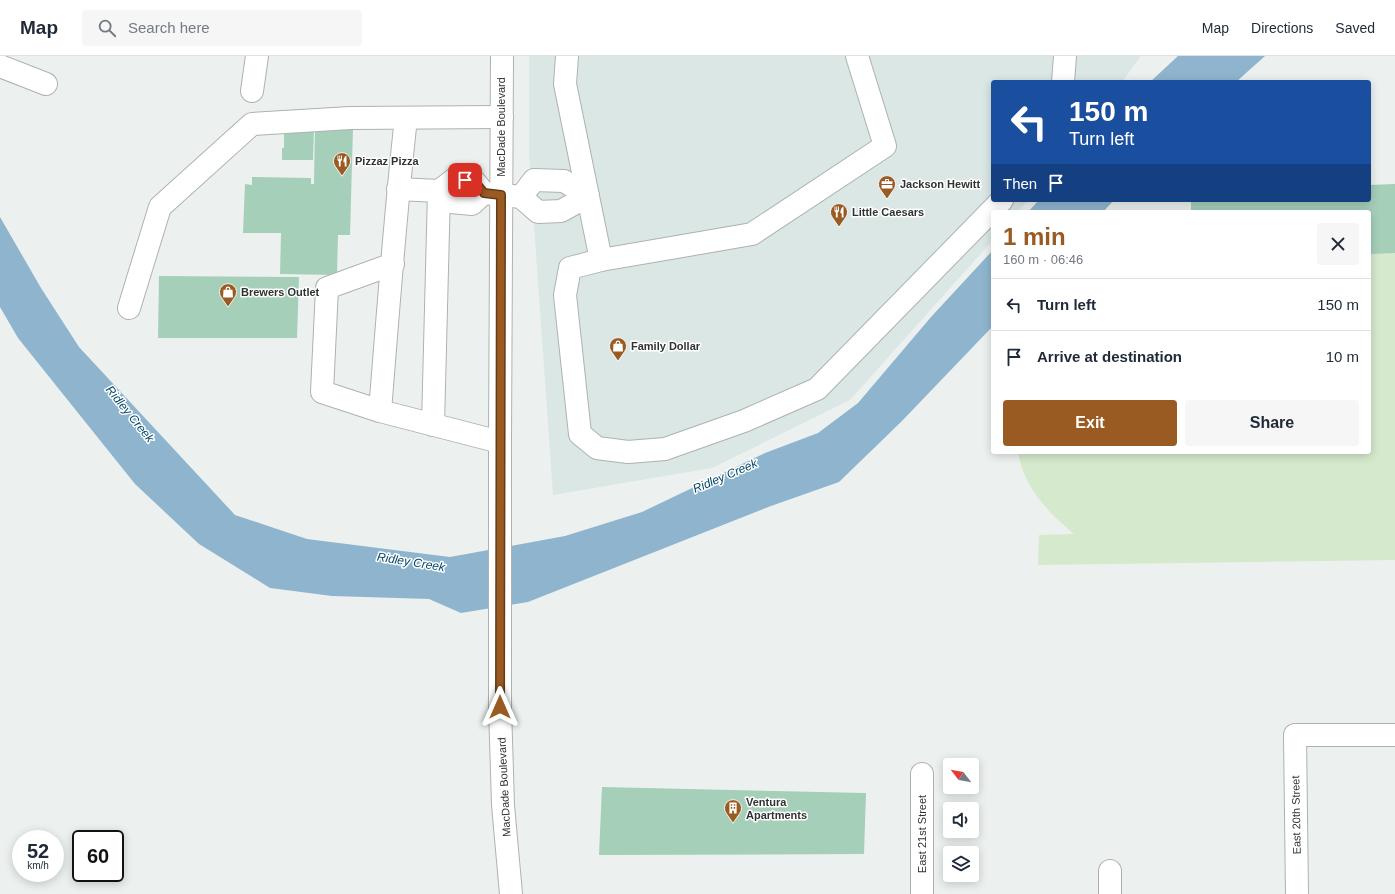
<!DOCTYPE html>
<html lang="en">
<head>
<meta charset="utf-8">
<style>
  :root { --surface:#fff; --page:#f6f6f7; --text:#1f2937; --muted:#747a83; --line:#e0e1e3; --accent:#9a5b22 }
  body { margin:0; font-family:Helvetica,sans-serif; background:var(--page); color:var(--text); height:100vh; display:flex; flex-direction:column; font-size:15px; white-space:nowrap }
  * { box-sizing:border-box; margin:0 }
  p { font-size:13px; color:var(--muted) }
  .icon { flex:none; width:22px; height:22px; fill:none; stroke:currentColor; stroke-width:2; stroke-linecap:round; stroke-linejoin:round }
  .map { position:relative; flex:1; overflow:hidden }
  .side { position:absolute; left:991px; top:154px; width:380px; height:244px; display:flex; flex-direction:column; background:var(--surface); border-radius:4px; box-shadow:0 2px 10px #0003 }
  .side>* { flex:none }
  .top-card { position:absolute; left:991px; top:24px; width:380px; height:122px; border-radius:4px; box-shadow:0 2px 10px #0003; background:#1a4fa0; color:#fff; overflow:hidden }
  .needle { width:26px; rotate:301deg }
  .buttons { position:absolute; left:943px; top:702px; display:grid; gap:8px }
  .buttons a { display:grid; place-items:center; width:36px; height:36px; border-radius:4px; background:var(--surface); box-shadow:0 2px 10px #0003; font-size:20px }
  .speed { position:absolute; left:12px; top:774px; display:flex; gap:8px; font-size:20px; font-weight:700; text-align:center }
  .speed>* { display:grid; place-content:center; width:52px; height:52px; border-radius:50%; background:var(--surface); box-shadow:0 2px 10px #0003; line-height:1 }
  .speed small { font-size:10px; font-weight:400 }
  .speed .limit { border:2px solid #111; border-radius:6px; background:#fff; color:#111 }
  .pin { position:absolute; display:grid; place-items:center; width:34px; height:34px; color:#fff; margin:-17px; border-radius:8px; box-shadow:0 2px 6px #0006 }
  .me { position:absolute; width:44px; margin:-22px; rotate:0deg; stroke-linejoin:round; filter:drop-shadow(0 0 3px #0008) }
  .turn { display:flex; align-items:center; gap:14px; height:84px; padding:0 12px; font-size:18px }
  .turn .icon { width:52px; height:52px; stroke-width:2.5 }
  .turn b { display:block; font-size:28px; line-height:34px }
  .then { display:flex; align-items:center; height:38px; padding:0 12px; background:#0003; gap:8px; font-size:15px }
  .round { display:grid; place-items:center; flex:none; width:42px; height:42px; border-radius:4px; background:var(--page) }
  .summary { display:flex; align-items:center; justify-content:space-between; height:68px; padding:0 12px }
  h1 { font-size:24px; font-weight:800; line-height:30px; color:var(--accent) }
  .action { display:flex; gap:8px; margin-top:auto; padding:8px 12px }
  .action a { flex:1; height:46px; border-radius:4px; background:var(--accent); color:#fff; font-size:16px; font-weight:800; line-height:46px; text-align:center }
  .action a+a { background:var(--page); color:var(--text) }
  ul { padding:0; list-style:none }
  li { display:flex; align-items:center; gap:12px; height:52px; padding:0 12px; border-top:1px solid var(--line) }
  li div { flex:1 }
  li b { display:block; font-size:15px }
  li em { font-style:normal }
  header { display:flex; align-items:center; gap:24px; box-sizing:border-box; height:56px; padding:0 20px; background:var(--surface); border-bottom:1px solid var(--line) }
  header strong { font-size:19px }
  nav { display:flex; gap:22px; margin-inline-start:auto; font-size:14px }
  .search { width:280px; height:36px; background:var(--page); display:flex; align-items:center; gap:10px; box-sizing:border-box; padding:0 14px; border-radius:4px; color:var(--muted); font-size:15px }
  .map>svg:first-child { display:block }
  .built { fill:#dae7e5 }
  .green { fill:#d5e9cc }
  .water { fill:#8fb5ce }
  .building { fill:#a5cfb9 }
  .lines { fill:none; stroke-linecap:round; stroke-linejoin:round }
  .minor-casing { stroke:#adb2b1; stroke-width:24 }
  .major-casing { stroke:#adb2b1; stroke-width:24 }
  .minor { stroke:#fff; stroke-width:22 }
  .major { stroke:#fff; stroke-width:22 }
  .route-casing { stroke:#643b16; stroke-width:10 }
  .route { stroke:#9a5b22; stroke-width:7 }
  .labels { text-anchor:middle; stroke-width:3; stroke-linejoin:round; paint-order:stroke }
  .street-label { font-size:11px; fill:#303232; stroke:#fff }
  .poi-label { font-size:11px; font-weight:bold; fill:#303232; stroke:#fff; text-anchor:start }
  .water-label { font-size:12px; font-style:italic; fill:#004769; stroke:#fff }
</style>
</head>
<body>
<header>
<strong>Map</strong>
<div class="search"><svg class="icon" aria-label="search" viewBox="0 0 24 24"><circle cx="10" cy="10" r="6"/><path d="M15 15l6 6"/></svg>Search here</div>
<nav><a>Map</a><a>Directions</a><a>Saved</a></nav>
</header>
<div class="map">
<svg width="1395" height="838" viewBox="0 0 1395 838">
  <rect width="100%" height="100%" fill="#ecf1f0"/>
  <!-- built -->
  <polygon class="built" points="529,0 1141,0 1122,26 993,26 993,144 1028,144 1018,156 993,156 993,184 850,344 712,412 553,439 529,98"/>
  <!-- green -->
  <path class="green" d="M1395,128V504L1038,509L1039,479L1074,478C1047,455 1024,432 1018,396H1369V144Z"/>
  <!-- water -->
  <g class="water">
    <polygon points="1178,0 1265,0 1236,26 1150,26"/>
    <polygon points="1039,144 1114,144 1103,156 1028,156"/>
    <polygon points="0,161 41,232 79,291 235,459 307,483 450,501 565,480 642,456 765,397 818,377 858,347 931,261 993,194 993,270 901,366 839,426 771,450 528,546 461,557 429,543 332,540 270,532 199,488 135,428 18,282 0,251"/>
  </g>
  <!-- building -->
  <g class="building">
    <polygon points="315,71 353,72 350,179 338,179 337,219 280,218 281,177 243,177 245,128 252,129 252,121 311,122 311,128 314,128"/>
    <polygon points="284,72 314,72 313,104 282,104 282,92 284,92"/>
    <polygon points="1395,128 1395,197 1369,198 1369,156 1191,156 1191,144 1369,144 1369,129"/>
    <polygon points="159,220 299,221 297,282 158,282"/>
    <polygon points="602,731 866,737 864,798 599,799"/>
  </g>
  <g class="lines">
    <!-- minor casing -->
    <g class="minor-casing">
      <g id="minor">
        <polyline points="567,0 565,28 601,204 752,178 885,90 857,0"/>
        <polyline points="0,10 46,28"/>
        <polyline points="1063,26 1065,0"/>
        <polyline points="252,35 257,0"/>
        <polyline points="398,133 439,135 456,122 474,125 484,137 521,141 538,156 561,155 588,140"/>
        <polyline points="439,135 451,146 472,148 484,137"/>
        <polyline points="521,141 534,124 564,125 588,140"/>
        <polyline points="601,204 570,212 565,239 580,378 597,392 628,396 665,393 744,365 817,333 1002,144"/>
        <path d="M393,208L327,232L322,336L380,355C388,257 395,160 406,62"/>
        <polyline points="129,252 160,151 252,68 350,62 502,61"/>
        <polyline points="380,355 500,386"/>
        <polyline points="433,369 439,135"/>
        <polyline points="922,718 922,838"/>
        <polyline points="1110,815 1110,838"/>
        <polyline points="1297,838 1295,679 1395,679"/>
      </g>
    </g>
    <!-- major casing -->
    <g class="major-casing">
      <polyline id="major" points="502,0 500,386 500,651 503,749 511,838"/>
    </g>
    <!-- minor -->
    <use href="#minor" class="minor"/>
    <!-- major -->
    <use href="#major" class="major"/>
  </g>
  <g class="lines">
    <!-- route casing -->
    <g class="route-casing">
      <polyline id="route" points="465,124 474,125 484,137 501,139 500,651"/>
    </g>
    <!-- route -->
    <use href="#route" class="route"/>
  </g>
  <!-- icons -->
  <defs>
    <g id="restaurant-pin" transform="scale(0.9)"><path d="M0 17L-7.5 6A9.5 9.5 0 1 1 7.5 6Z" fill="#9a5b22" stroke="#fff"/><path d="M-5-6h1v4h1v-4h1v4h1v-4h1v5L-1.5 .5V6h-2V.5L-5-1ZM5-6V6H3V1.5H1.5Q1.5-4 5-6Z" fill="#fff"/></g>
    <g id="office-pin" transform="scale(0.9)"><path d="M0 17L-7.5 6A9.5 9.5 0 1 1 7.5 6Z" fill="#9a5b22" stroke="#fff"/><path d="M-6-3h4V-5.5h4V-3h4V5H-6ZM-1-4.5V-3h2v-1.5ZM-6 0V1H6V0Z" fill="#fff"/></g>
    <g id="shop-pin" transform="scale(0.9)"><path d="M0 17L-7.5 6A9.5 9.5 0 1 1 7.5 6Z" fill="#9a5b22" stroke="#fff"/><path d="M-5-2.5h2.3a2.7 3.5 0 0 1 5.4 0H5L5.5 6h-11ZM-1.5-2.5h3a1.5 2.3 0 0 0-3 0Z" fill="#fff"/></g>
    <g id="building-pin" transform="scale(0.9)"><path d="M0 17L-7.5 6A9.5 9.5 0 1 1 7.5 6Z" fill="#9a5b22" stroke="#fff"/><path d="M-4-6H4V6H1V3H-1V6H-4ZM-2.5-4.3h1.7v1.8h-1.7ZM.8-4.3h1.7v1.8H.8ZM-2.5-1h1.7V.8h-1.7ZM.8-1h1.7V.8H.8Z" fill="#fff"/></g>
  </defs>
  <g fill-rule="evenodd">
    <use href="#restaurant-pin" x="342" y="105"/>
    <use href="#office-pin" x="887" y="128"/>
    <use href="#restaurant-pin" x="839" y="156"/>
    <use href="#shop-pin" x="228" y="236"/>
    <use href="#shop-pin" x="618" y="290"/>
    <use href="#building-pin" x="733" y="752"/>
  </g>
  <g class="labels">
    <!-- street labels -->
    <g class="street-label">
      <text transform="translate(501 71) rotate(-90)" y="4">MacDade Boulevard</text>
      <text transform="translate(504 731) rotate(-93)" y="4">MacDade Boulevard</text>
      <text transform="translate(1296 759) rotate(-91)" y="4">East 20th Street</text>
      <text transform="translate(922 778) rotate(-90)" y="4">East 21st Street</text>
    </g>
    <!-- poi labels -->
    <g class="poi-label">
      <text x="355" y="109">Pizzaz Pizza</text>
      <text x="900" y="132">Jackson Hewitt</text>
      <text x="852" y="160">Little Caesars</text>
      <text x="241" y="240">Brewers Outlet</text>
      <text x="631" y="294">Family Dollar</text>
      <text x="746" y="750">Ventura<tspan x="746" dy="13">Apartments</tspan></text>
    </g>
    <!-- water labels -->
    <g class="water-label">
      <text transform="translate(130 358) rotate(51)" y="4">Ridley Creek</text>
      <text transform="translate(725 420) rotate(-23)" y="4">Ridley Creek</text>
      <text transform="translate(411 506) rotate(9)" y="4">Ridley Creek</text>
    </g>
  </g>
</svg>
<div class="buttons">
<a><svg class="needle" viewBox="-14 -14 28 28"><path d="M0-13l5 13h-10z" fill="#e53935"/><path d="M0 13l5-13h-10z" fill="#747a83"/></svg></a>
<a><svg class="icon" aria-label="sound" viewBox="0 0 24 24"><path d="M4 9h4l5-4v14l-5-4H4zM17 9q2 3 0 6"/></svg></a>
<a><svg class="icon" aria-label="layers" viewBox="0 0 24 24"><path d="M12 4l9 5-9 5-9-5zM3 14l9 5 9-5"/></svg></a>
</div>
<div class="speed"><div>52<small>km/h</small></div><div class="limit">60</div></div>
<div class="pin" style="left:465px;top:124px;background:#d93025"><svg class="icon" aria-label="arrive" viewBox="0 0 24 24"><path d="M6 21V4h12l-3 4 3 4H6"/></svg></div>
<svg class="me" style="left:500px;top:651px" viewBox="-20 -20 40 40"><path d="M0-17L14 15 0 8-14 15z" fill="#9a5b22" stroke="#fff" stroke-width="4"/></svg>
<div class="top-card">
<div class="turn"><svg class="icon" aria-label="left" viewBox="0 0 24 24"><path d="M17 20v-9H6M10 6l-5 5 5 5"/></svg><div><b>150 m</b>Turn left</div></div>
<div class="then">Then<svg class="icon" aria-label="arrive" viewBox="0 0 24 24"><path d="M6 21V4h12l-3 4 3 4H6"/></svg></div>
</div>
<section class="side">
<div class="summary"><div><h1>1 min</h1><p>160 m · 06:46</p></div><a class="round"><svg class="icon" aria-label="close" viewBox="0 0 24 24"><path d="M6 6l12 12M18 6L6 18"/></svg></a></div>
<ul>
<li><svg class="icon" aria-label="left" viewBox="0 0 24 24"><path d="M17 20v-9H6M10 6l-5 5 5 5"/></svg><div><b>Turn left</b></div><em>150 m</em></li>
<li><svg class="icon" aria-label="arrive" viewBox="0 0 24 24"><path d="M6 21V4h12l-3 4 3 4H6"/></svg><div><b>Arrive at destination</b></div><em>10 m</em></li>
</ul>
<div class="action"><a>Exit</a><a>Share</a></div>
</section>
</div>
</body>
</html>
